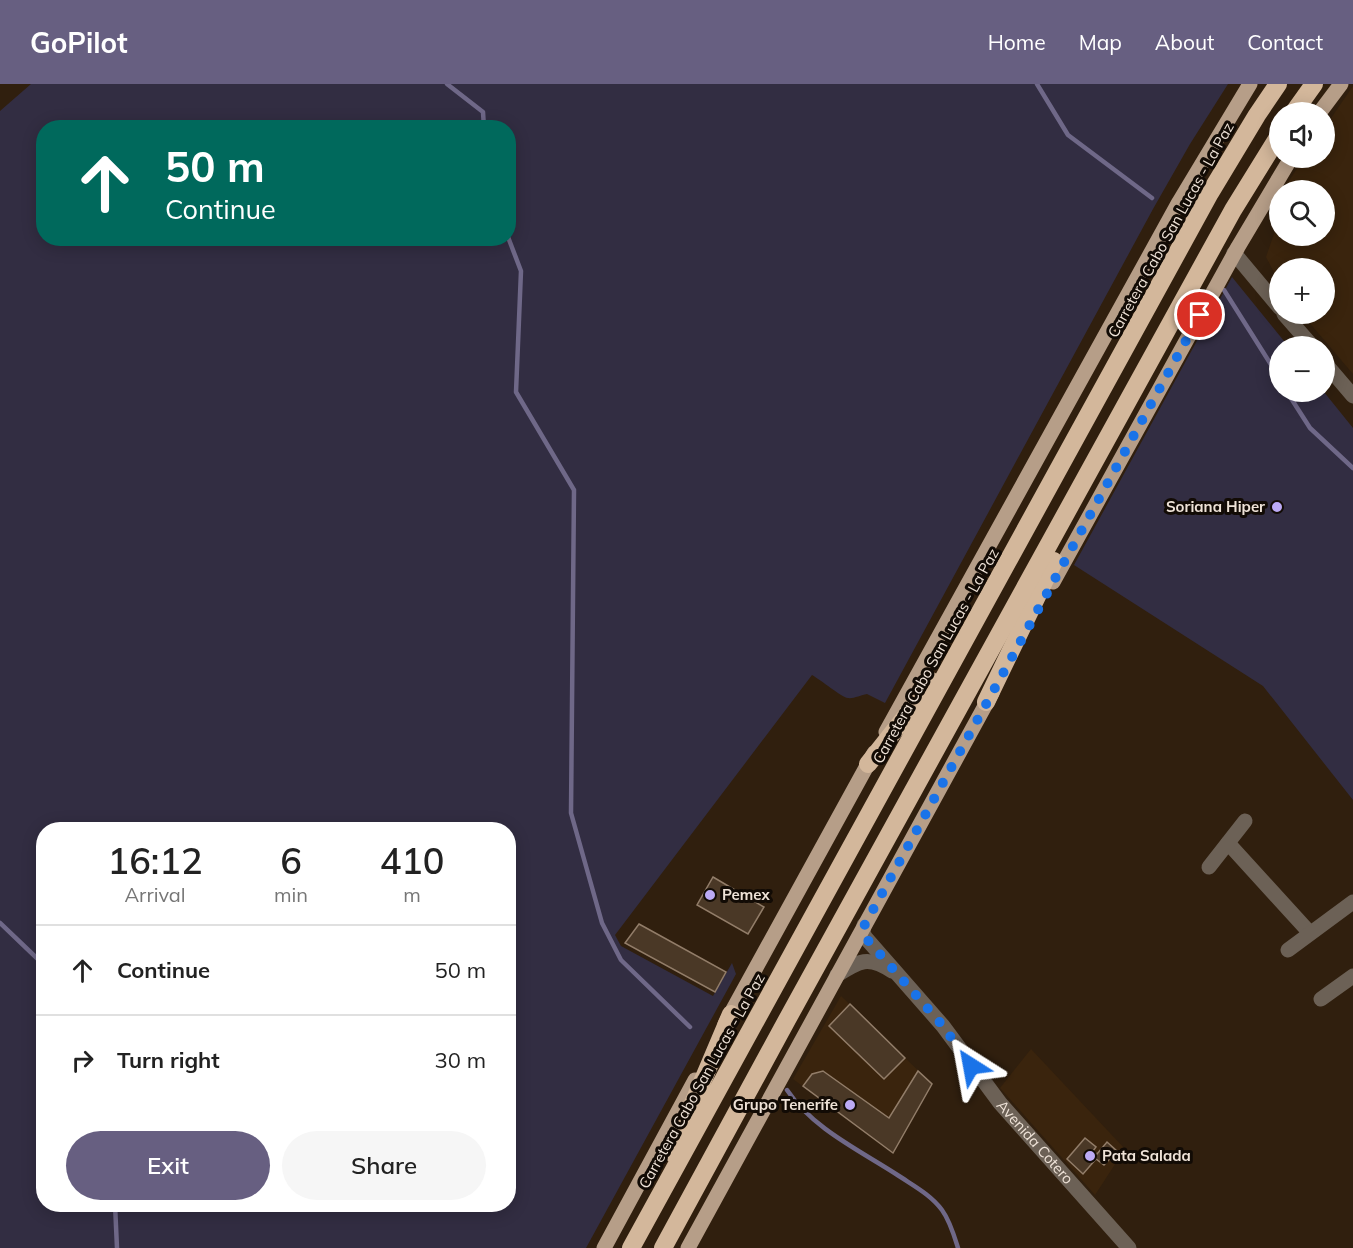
<!DOCTYPE html>
<html lang="en">
<head>
<meta charset="utf-8">
<style>
  :root { --surface:#fff; --page:#f6f6f6; --text:#222; --muted:#767676; --line:#e0e0e0; --accent:#675f81 }
  body { margin:0; font-family:Mulish,sans-serif; background:var(--page); color:var(--text); height:100vh; display:flex; flex-direction:column; font-size:22px; white-space:nowrap }
  * { box-sizing:border-box; margin:0 }
  p { font-size:20px; color:var(--muted) }
  .icon { flex:none; width:33px; height:33px; fill:none; stroke:currentColor; stroke-width:2; stroke-linecap:round; stroke-linejoin:round }
  .map { position:relative; flex:1; overflow:hidden }
  .sheet { position:absolute; left:36px; top:738px; width:480px; height:390px; display:flex; flex-direction:column; background:var(--surface); border-radius:24px; box-shadow:0 3px 15px #0003 }
  .sheet>* { flex:none }
  .banner { position:absolute; left:36px; top:36px; width:480px; height:126px; border-radius:24px; box-shadow:0 3px 15px #0003; background:#00695c; color:#fff; overflow:hidden }
  .fabs { position:absolute; left:1269px; top:18px; display:grid; gap:12px }
  .fabs a { display:grid; place-items:center; width:66px; height:66px; border-radius:50%; background:var(--surface); box-shadow:0 3px 15px #0003; font-size:30px }
  .pin { position:absolute; display:grid; place-items:center; width:51px; height:51px; color:#fff; margin:-26px; border:3px solid #fff; border-radius:50%; box-shadow:0 2px 6px #0007 }
  .me { position:absolute; width:66px; margin:-33px; rotate:326deg; stroke-linejoin:round; filter:drop-shadow(0 0 4px #0008) }
  .turn { display:flex; align-items:center; gap:21px; height:126px; padding:0 30px; font-size:27px }
  .turn .icon { width:78px; height:78px; stroke-width:2.5 }
  .turn b { display:block; font-size:42px; line-height:51px }
  .eta { display:flex; justify-content:space-evenly; align-items:center; height:102px; text-align:center }
  .eta b { font-size:36px; font-weight:600; line-height:42px }
  .action { display:flex; gap:12px; margin-top:auto; padding:12px 30px }
  .action a { flex:1; height:69px; border-radius:36px; background:var(--accent); color:#fff; font-size:24px; font-weight:600; line-height:69px; text-align:center }
  .action a+a { background:var(--page); color:var(--text) }
  ul { padding:0; list-style:none }
  li { display:flex; align-items:center; gap:18px; height:90px; padding:0 30px; border-top:2px solid var(--line) }
  li div { flex:1 }
  li b { display:block; font-size:22px }
  li em { font-style:normal }
  header { display:flex; align-items:center; gap:36px; box-sizing:border-box; height:84px; padding:0 30px; background:var(--accent); color:#fff }
  header strong { font-size:28px }
  nav { display:flex; gap:33px; margin-inline-start:auto; font-size:21px }
  .map>svg:first-child { display:block }
  .built { fill:#3a240d }
  .green { fill:#322d42; fill-rule:evenodd }
  .lines { fill:none; stroke-linecap:round; stroke-linejoin:round }
  .stream { stroke:#6f6888; stroke-width:4.5 }
  .building { fill:#4a3826; stroke:#927d69; stroke-width:1.5 }
  .minor { stroke:#6c6156; stroke-width:15 }
  .major { stroke:#b69e88; stroke-width:15 }
  .highway { stroke:#d3b79b; stroke-width:18 }
  .route { stroke:#1a73e8; stroke-width:10; stroke-dasharray:0 18 }
  .poi-dot { fill:#bcaaf5; stroke:#120b05; stroke-width:2 }
  .labels { text-anchor:middle; stroke-width:6; stroke-linejoin:round; paint-order:stroke }
  .street-label { font-size:15px; fill:#efe3d8; stroke:#120b05 }
  .poi-label { font-size:15px; font-weight:bold; fill:#efe3d8; stroke:#120b05; text-anchor:end }
</style>
</head>
<body>
<header>
<strong>GoPilot</strong>
<nav><a>Home</a><a>Map</a><a>About</a><a>Contact</a></nav>
</header>
<div class="map">
<svg width="1353" height="1164" viewBox="0 0 1353 1164">
  <rect width="100%" height="100%" fill="#301f0e"/>
  <!-- built -->
  <g class="built">
    <polygon points="1353,2 1353,290 1302,230 1324,230 1324,184 1280,184 1279,198 1266,173 1276,144 1272,134 1272,125 1279,112 1280,152 1324,152 1324,106 1283,106 1304,74 1324,74 1325,43"/>
    <polygon points="841,912 932,1000 893,1069 793,995"/>
    <polygon points="1031,965 1125,1065 1095,1111 1000,1004"/>
  </g>
  <!-- green -->
  <g class="green">
    <path d="M31,0H1228L1190,60L1153,125L885,619L867,610C861,611 853,615 848,614C841,613 821,596 812,591L615,851L621,862L713,912L732,879L736,890L586,1164H0V27ZM44,44H508V154H44ZM44,746H508V1120H44Z"/>
    <polygon points="1232,193 1288,262 1280,262 1280,308 1324,308 1353,344 1353,716 1263,602 1074,481"/>
  </g>
  <g class="lines">
    <!-- stream -->
    <g class="stream">
      <polyline points="447,0 483,28 484,44"/>
      <polyline points="1037,0 1068,51 1152,114"/>
      <polyline points="508,153 521,187 516,308 574,406 571,729 602,839 621,876 690,943"/>
      <polyline points="1224,206 1280,295"/>
      <polyline points="1287,308 1310,344 1353,384"/>
      <polyline points="0,839 44,881"/>
      <path d="M787,1006C813,1045 861,1067 899,1092C914,1102 931,1111 942,1126C950,1137 954,1151 958,1164"/>
      <polyline points="115,1120 117,1164"/>
    </g>
  </g>
  <!-- building -->
  <g class="building">
    <polygon points="713,793 764,823 748,850 697,821"/>
    <polygon points="639,840 726,888 715,908 625,859"/>
    <polygon points="850,920 905,974 884,995 829,942"/>
    <polygon points="823,987 889,1034 918,987 932,1000 893,1069 803,1002 812,990"/>
    <polygon points="1085,1054 1096,1063 1093,1067 1097,1070 1107,1058 1117,1067 1104,1081 1096,1075 1083,1090 1067,1075"/>
  </g>
  <g class="lines">
    <!-- minor -->
    <g class="minor">
      <polyline points="1234,169 1280,224"/>
      <polyline points="1284,230 1312,262"/>
      <polyline points="1324,278 1353,312"/>
      <polyline points="1228,759 1310,849"/>
      <polyline points="1209,783 1245,737"/>
      <path id="s1" d="M864,841L863,848L865,853L943,942L1000,1019L1129,1164"/>
      <polyline points="1288,866 1353,818"/>
      <path d="M837,891C859,877 868,871 892,887"/>
      <polyline points="1321,915 1353,892"/>
    </g>
    <!-- major -->
    <g class="major">
      <polyline points="1320,28 1341,0"/>
      <polyline points="1053,498 1238,163 1291,74"/>
      <polyline points="886,648 1179,118 1250,0"/>
      <polyline points="725,940 874,669"/>
      <polyline points="604,1164 695,996"/>
      <polyline points="688,1164 992,609"/>
    </g>
    <!-- highway -->
    <g class="highway">
      <polyline points="1294,28 1314,0"/>
      <polyline points="986,618 1054,477"/>
      <polyline points="868,680 925,608 931,597"/>
      <polyline points="672,1069 731,930"/>
      <polyline points="631,1164 1210,109 1257,31 1278,0"/>
      <polyline points="663,1164 788,934 1233,126 1280,50"/>
    </g>
  </g>
  <g class="lines">
    <!-- route -->
    <polyline class="route" points="971,982 943,942 865,853 863,844 1200,231"/>
  </g>
  <!-- markers -->
  <g class="poi-dot">
    <circle cx="1277" cy="423" r="6"/>
    <circle cx="710" cy="811" r="6"/>
    <circle cx="850" cy="1021" r="6"/>
    <circle cx="1090" cy="1072" r="6"/>
  </g>
  <g class="labels">
    <!-- street labels -->
    <g class="street-label">
      <text transform="translate(1171 146) rotate(-61)" y="5">Carretera Cabo San Lucas - La Paz</text>
      <text transform="translate(936 572) rotate(-61)" y="5">Carretera Cabo San Lucas - La Paz</text>
      <text transform="translate(702 997) rotate(-61)" y="5">Carretera Cabo San Lucas - La Paz</text>
      <text dy="5" stroke="none"><textPath href="#s1" startOffset="279">Avenida Cotero</textPath></text>
    </g>
    <!-- poi labels -->
    <g class="poi-label">
      <text x="1265" y="428">Soriana Hiper</text>
      <text x="722" y="816" text-anchor="start">Pemex</text>
      <text x="838" y="1026">Grupo Tenerife</text>
      <text x="1102" y="1077" text-anchor="start">Pata Salada</text>
    </g>
  </g>
</svg>
<div class="fabs">
<a><svg class="icon" aria-label="sound" viewBox="0 0 24 24"><path d="M4 9h4l5-4v14l-5-4H4zM17 9q2 3 0 6"/></svg></a>
<a><svg class="icon" aria-label="search" viewBox="0 0 24 24"><circle cx="10" cy="10" r="6"/><path d="M15 15l6 6"/></svg></a>
<a>+</a>
<a>−</a>
</div>
<div class="pin" style="left:1200px;top:231px;background:#d93025"><svg class="icon" aria-label="arrive" viewBox="0 0 24 24"><path d="M6 21V4h12l-3 4 3 4H6"/></svg></div>
<svg class="me" style="left:971px;top:982px" viewBox="-20 -20 40 40"><path d="M0-17L14 15 0 8-14 15z" fill="#1a73e8" stroke="#fff" stroke-width="4"/></svg>
<div class="banner">
<div class="turn"><svg class="icon" aria-label="ahead" viewBox="0 0 24 24"><path d="M12 20V5M6 11l6-6 6 6"/></svg><div><b>50 m</b>Continue</div></div>
</div>
<section class="sheet">
<div class="eta">
<div><b>16:12</b><p>Arrival</p></div>
<div><b>6</b><p>min</p></div>
<div><b>410</b><p>m</p></div>
</div>
<ul>
<li><svg class="icon" aria-label="ahead" viewBox="0 0 24 24"><path d="M12 20V5M6 11l6-6 6 6"/></svg><div><b>Continue</b></div><em>50 m</em></li>
<li><svg class="icon" aria-label="right" viewBox="0 0 24 24"><path d="M7 20v-9h11M14 6l5 5-5 5"/></svg><div><b>Turn right</b></div><em>30 m</em></li>
</ul>
<div class="action"><a>Exit</a><a>Share</a></div>
</section>
</div>
</body>
</html>
